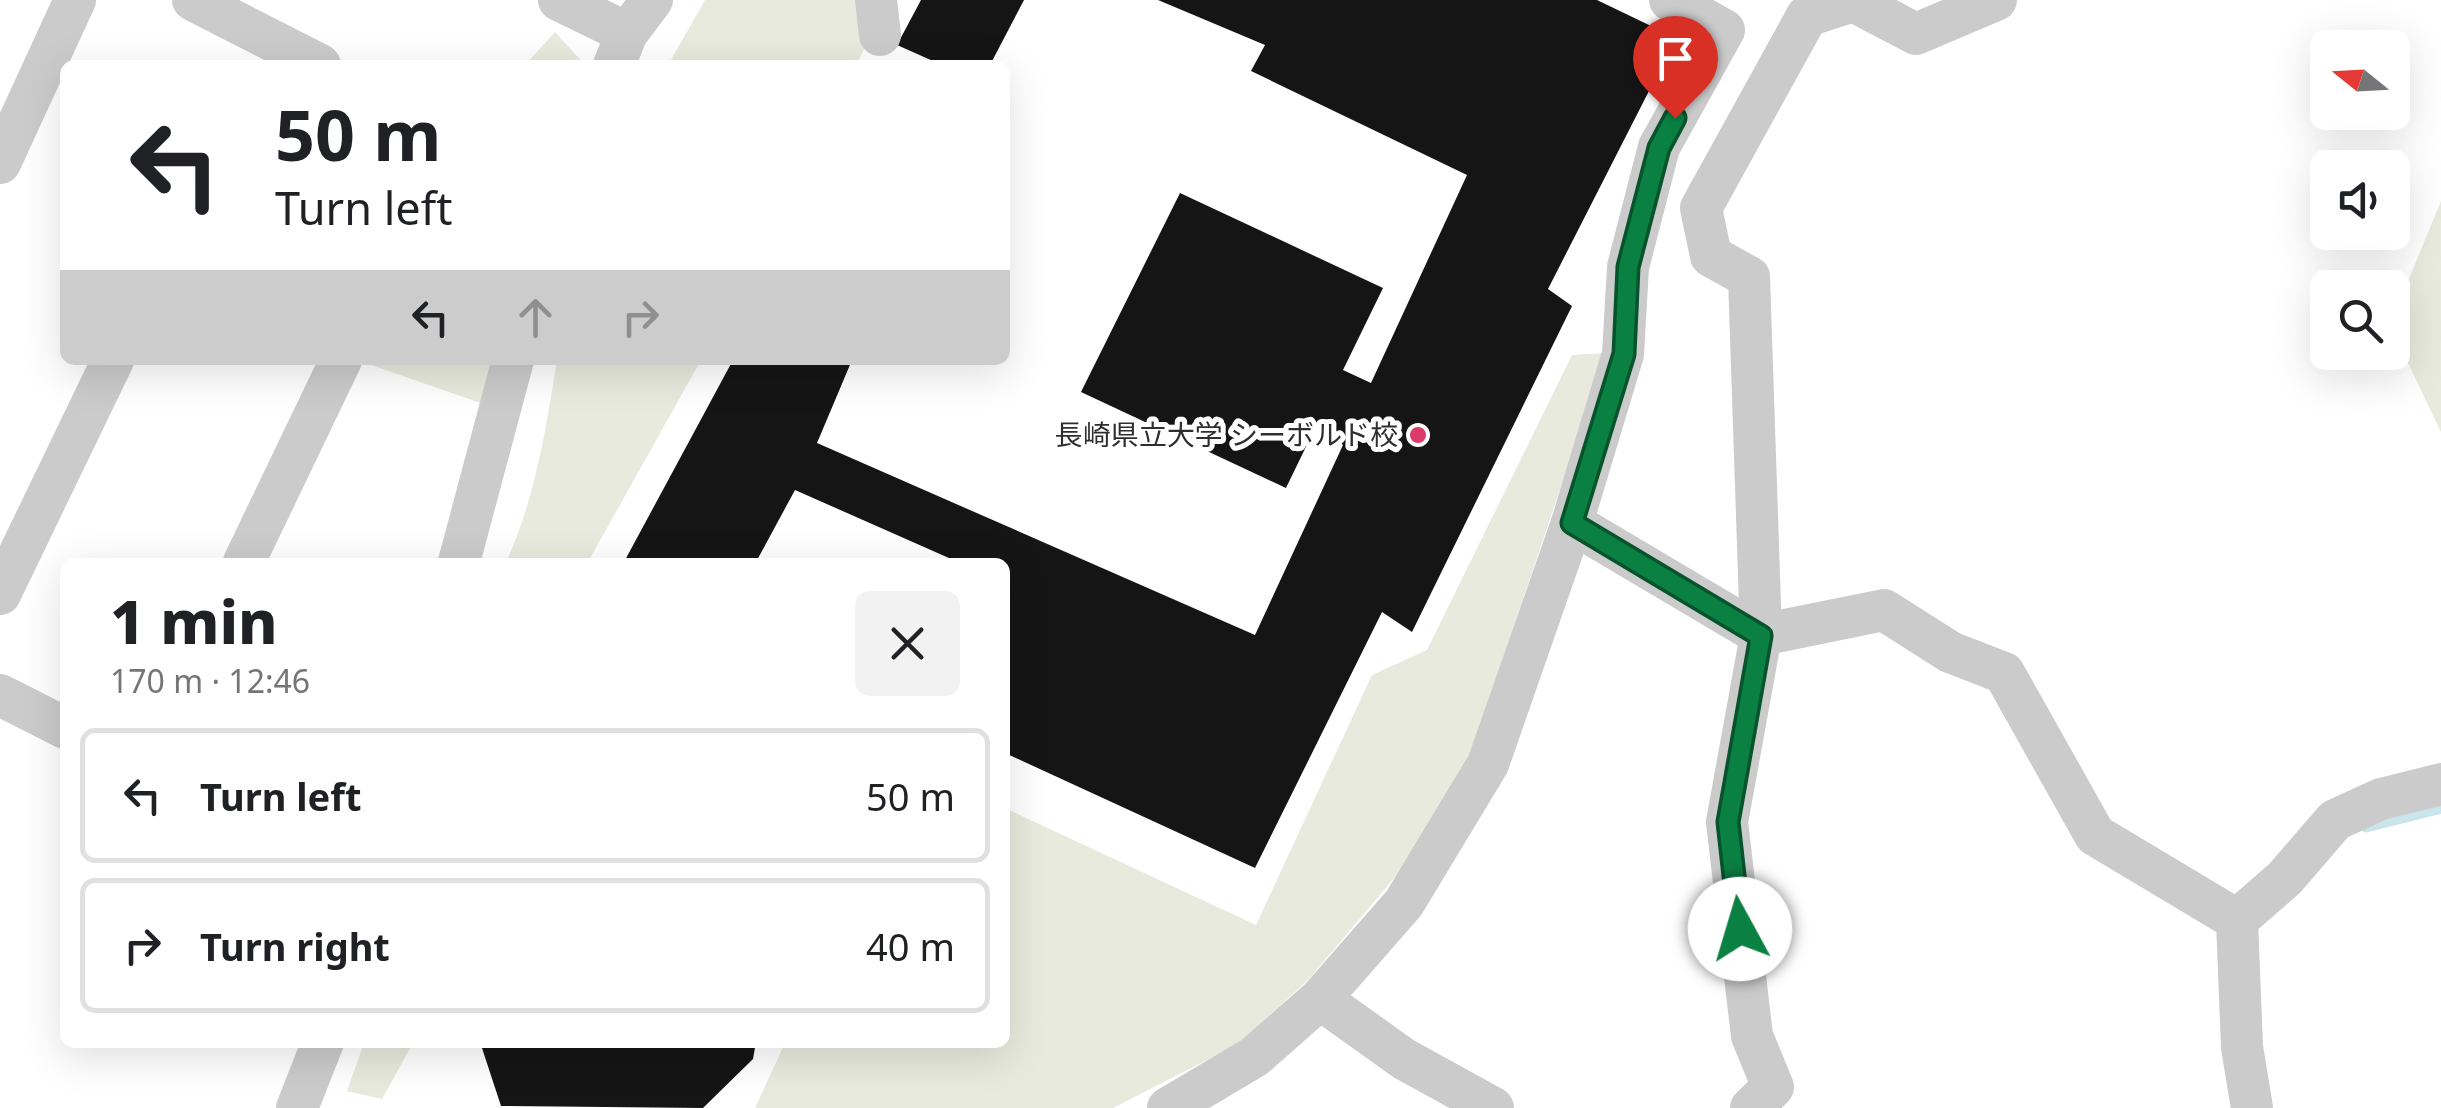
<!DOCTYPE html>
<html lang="en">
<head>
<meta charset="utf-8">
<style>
  :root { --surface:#fff; --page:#f2f2f2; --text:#202124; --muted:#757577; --line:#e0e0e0 }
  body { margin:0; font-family:"Noto Sans","Noto Sans JP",sans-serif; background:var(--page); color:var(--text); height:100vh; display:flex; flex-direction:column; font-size:38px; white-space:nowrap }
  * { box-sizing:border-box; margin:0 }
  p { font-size:32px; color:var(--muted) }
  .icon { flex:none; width:55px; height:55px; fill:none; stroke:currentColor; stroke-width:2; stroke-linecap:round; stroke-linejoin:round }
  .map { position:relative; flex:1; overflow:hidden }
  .sheet { position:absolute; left:60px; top:558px; width:950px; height:490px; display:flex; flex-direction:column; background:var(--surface); border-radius:15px; box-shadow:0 10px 40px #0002 }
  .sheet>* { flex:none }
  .hud { position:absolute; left:60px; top:60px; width:950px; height:305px; border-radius:15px; box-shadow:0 10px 40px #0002; background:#fff; color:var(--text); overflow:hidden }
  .needle { width:65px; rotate:288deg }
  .tools { position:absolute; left:2310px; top:30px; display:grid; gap:20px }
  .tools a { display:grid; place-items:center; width:100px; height:100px; border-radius:15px; background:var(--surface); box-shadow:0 10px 40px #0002; font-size:50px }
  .pin { position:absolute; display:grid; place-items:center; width:85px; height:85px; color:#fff; margin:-102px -42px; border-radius:50% 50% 50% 0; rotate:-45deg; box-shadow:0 0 10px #0007 }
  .pin .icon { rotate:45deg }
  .me { position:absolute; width:110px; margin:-55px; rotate:354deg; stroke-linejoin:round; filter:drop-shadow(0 0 8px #0008) }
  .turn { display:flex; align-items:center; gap:35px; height:210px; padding:0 50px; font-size:45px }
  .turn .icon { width:130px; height:130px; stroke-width:2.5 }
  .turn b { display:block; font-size:70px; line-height:85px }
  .lanes { display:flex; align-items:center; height:95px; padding:0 50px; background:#0003; justify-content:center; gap:50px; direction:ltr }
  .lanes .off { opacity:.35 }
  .round { display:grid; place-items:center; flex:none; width:105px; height:105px; border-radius:15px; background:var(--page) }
  .head { display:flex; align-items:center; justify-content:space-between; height:170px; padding:0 50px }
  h1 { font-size:60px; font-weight:800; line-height:75px }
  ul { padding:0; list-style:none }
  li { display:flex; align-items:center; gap:30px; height:135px; margin:0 20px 15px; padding:0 30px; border:5px solid var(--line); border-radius:15px }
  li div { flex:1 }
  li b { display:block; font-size:38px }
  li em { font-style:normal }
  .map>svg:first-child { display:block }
  .green { fill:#e7eadc }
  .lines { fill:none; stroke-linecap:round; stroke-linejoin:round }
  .stream { stroke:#c9e4ea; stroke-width:11 }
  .building { fill:#151515 }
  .minor { stroke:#cbcbcb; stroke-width:42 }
  .route-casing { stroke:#07532c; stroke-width:25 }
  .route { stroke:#0b8043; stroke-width:18 }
  .poi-dot { fill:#dc3868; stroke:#fff; stroke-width:4 }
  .labels { text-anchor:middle; stroke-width:10; stroke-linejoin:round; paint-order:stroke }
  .poi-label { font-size:28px; fill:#2e2e2e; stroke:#fff; text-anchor:end }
</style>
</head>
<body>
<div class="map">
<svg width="2441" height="1108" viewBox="0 0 2441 1108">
  <rect width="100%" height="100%" fill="#fff"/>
  <!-- green -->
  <g class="green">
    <polygon points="705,0 890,0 856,65 668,65"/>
    <polygon points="555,32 585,65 525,65"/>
    <polygon points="2441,201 2441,432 2407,361 2398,320 2404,291"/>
    <polygon points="1606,353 1468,762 1395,877 1309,979 1238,1044 1113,1108 755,1108 785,1043 1005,1042 1005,808 1256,925 1372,675 1427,650 1572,355"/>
    <polygon points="357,360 504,360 489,406"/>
    <path d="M557,360H701L588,562H506C535,500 546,428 557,360Z"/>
    <polygon points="364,1043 413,1043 382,1099 347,1091"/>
  </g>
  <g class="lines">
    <!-- stream -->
    <polyline class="stream" points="2366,827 2441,808"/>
  </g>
  <!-- building -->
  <g class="building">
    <polygon points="921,0 1024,0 990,65 942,65 897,45"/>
    <polygon points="1158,0 1597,0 1676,38 1548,289 1572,306 1412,632 1382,612 1255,868 1005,753 1005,562 958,562 795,490 756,562 624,562 733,360 852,360 817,443 1255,635 1343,445 1316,426 1286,488 1081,392 1180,193 1383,288 1343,370 1371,383 1467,175 1251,71 1265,45"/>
    <polygon points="480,1042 756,1042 753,1059 703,1108 501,1106"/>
  </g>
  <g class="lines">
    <!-- minor -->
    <g class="minor">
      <polyline points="193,0 320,65"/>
      <polyline points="559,0 627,33"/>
      <polyline points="876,0 880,35"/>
      <polyline points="614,65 627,33 652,0"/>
      <polyline points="0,163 75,0"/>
      <polyline points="1572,523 1761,635 1884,610 1950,652 2004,673 2095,835 2237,920 2285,878 2335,820 2381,799 2441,784"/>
      <polyline points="244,562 341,360"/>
      <polyline points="459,562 513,360"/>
      <polyline points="0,594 113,360"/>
      <polyline points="0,695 65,728"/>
      <polyline points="2237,920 2242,1047 2252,1108"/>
      <polyline points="1320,999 1404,1059 1493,1108"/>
      <polyline points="297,1108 323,1042"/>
      <polyline points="1168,1108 1254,1057 1320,999 1404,903 1488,764 1572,523 1623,354 1628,267 1659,147 1724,30 1670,0"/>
      <polyline points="1751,1108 1773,1087 1752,1036 1727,822 1761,635 1749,277 1711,256 1701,208 1807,16 1853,1 1916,34 1996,0"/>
    </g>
  </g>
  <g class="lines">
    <!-- route casing -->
    <g class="route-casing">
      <polyline id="route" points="1675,118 1659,148 1628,267 1624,354 1572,523 1761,636 1728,822 1740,929"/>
    </g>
    <!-- route -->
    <use href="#route" class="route"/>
  </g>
  <!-- markers -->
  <circle class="poi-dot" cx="1418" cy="435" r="10"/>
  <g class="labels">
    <!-- poi labels -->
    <g class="poi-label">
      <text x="1398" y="445">長崎県立大学 シーボルド校</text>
    </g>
  </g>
</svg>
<div class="tools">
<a><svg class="needle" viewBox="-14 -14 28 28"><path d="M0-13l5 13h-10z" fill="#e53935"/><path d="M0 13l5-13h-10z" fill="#757577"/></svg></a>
<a><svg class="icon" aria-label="sound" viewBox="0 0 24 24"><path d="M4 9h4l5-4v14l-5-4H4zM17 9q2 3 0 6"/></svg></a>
<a><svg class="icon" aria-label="search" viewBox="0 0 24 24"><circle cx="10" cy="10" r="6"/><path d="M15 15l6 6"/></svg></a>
</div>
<div class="pin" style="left:1675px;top:118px;background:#d93025"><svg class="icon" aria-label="arrive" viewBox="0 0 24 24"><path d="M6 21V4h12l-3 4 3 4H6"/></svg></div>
<svg class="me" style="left:1740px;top:929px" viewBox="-20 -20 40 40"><circle r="19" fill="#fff"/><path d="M0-13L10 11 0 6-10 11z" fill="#0b8043"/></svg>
<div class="hud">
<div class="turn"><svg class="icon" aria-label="left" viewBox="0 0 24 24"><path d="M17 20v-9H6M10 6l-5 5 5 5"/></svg><div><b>50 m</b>Turn left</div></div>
<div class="lanes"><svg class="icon" aria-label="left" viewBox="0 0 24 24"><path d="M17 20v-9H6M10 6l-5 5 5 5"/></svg><svg class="icon off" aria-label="ahead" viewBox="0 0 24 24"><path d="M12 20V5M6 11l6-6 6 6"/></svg><svg class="icon off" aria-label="right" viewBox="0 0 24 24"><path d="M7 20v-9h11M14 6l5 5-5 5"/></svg></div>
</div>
<section class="sheet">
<div class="head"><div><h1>1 min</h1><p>170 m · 12:46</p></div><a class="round"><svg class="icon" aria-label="close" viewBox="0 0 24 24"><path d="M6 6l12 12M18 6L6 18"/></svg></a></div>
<ul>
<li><svg class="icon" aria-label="left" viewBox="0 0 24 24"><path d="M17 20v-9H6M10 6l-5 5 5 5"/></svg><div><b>Turn left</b></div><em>50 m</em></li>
<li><svg class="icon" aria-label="right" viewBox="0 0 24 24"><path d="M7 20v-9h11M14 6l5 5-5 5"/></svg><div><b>Turn right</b></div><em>40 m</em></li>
</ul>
</section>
</div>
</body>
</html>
